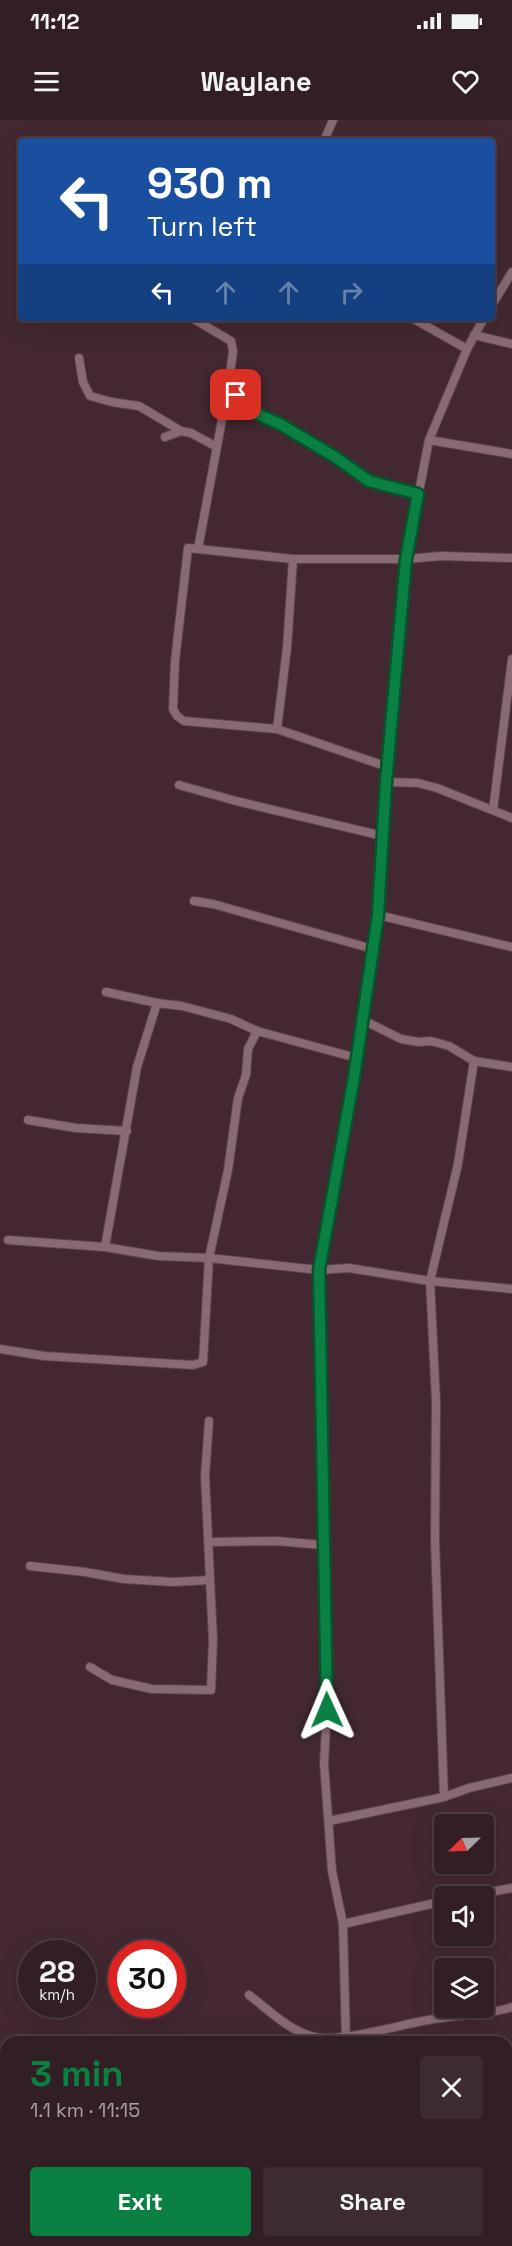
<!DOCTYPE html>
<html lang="en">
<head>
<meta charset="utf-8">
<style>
  :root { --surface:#321e25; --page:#3d2b32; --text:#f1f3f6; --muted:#a8a2a7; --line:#4d3c42; --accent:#0b8043 }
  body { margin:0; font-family:"Space Grotesk",sans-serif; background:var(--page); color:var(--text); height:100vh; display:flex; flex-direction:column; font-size:22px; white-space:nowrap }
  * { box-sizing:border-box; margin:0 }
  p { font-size:20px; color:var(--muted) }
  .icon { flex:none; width:33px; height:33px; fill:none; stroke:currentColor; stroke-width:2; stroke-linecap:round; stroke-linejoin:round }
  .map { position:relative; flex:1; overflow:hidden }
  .sheet { position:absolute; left:0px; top:1916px; width:513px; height:212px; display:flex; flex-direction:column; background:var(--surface); border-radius:18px 18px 0 0; box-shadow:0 6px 24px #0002,0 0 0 2px var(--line) }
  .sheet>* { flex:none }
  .banner { position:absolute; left:18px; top:18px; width:477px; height:183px; border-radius:6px; box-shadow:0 6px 24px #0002,0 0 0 2px var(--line); background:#1a4fa0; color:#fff; overflow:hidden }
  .needle { width:39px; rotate:247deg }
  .fabs { position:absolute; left:434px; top:1694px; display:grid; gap:12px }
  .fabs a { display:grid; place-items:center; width:60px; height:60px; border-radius:6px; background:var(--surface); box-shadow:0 6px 24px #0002,0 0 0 2px var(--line); font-size:30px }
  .speed { position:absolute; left:18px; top:1820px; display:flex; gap:12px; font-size:30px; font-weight:700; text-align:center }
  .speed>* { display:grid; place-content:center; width:78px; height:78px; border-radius:50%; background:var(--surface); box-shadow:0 6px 24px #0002,0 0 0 2px var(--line); line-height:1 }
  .speed small { font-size:15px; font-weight:400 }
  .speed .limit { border:9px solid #d22; background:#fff; color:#111 }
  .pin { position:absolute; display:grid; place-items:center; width:51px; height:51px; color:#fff; margin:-26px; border-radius:12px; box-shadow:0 3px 9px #0006 }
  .me { position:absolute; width:66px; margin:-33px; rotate:359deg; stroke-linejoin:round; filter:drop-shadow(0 0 4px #0008) }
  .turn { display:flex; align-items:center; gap:21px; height:126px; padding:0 30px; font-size:27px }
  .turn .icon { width:78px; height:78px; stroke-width:2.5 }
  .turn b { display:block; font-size:42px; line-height:51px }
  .lanes { display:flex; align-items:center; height:57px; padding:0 30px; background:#0003; justify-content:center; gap:30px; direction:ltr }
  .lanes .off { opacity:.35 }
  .round { display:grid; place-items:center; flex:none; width:63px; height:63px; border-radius:6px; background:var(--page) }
  .headline { display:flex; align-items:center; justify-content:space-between; height:102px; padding:0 30px }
  h1 { font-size:36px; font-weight:800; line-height:45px; color:var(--accent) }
  .action { display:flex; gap:12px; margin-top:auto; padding:12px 30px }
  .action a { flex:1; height:69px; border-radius:6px; background:var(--accent); color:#fff; font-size:24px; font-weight:800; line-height:69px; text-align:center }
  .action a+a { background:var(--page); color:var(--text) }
  .status { display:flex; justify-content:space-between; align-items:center; height:42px; padding:0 30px; background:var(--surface); direction:ltr }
  .status svg { height:16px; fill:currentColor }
  header { display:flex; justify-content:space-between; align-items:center; height:78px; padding:0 30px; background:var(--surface); font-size:27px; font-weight:800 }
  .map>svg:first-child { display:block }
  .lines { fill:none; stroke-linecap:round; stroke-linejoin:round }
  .minor-casing { stroke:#5b454c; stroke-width:10 }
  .minor { stroke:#896a73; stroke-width:8 }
  .route-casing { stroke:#07532c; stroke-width:15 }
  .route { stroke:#0b8043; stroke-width:10 }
</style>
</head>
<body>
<div class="status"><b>11:12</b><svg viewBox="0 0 49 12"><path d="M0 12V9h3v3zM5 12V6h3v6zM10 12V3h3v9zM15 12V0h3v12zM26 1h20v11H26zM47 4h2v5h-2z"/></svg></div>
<header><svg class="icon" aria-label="menu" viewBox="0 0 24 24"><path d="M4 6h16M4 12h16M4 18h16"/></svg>Waylane<svg class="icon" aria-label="heart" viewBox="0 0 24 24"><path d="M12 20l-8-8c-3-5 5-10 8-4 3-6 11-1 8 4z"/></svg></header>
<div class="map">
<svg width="512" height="2126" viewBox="0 0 512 2126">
  <rect width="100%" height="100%" fill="#432831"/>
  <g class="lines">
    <!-- minor casing -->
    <g class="minor-casing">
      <g id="minor">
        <polyline points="324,21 333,0"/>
        <polyline points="492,185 512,152"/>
        <polyline points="192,198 231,221 233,231 229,262 244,289"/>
        <polyline points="412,198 467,229"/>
        <polyline points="474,215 512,224"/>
        <polyline points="79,238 83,262 90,276 112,282 139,286 181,311 191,313 217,327"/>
        <polyline points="229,262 198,429 188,428 175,541 173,589 177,596 184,601 277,609 388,647"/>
        <polyline points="224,292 244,289 280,305 335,337 369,361 419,374"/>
        <polyline points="165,317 181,311"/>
        <polyline points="429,320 512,334"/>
        <polyline points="198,429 293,439 406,439 441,436 512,438"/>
        <polyline points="277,609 287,528 293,439"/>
        <polyline points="386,662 418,663 437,668 512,698"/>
        <polyline points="179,665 236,681 383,716"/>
        <polyline points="493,690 512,539"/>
        <polyline points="194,781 213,784 373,829"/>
        <polyline points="378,795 512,827"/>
        <polyline points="106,872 157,883"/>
        <polyline points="363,900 401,919 419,922 431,921 449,926 474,941 512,947"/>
        <polyline points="357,938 257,911 231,899 182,886 157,883 137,947 105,1127 158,1136 209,1138 319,1150 349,1148 430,1161 512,1169"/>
        <polyline points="28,1000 76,1008 127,1011"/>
        <polyline points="8,1120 105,1127"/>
        <polyline points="0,1229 44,1236 193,1245 203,1242 209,1138 228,1050 238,978 246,955 248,929 257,911"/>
        <polyline points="210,1422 276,1421 323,1425"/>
        <polyline points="30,1446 85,1452 124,1459 174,1462 209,1460"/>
        <polyline points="90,1547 112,1560 152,1569 211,1570 213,1520 205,1356 209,1301"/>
        <polyline points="444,1677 435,1421 436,1281 430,1161 458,1044 474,941"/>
        <polyline points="329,1701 444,1677 469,1668 512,1658"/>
        <polyline points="467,1776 512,1768"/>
        <polyline points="343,1804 444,1781"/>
        <path d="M249,1875C269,1890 290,1912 315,1917C341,1923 405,1903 434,1899C460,1895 487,1895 512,1887"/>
        <polyline points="346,1922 343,1804 332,1751 324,1643 327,1590 319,1150 354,957 378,795 386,662 406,439 429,320 467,229 484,198"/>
        <polyline points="507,2001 512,2001"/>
        <polyline points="166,2121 178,2126"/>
        <polyline points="223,2126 226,2121"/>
        <polyline points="360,2126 364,2121"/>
      </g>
    </g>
    <!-- minor -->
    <use href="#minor" class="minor"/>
  </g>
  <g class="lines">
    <!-- route casing -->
    <g class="route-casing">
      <polyline id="route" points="236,275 244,288 280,304 335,337 369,361 418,374 406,439 386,662 378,795 354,957 319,1150 327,1590"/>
    </g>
    <!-- route -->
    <use href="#route" class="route"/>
  </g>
</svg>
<div class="fabs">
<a><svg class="needle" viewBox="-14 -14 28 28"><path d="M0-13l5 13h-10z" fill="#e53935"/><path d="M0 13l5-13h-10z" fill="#a8a2a7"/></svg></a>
<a><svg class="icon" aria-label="sound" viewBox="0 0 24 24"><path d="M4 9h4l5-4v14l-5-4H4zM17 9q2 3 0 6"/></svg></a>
<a><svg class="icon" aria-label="layers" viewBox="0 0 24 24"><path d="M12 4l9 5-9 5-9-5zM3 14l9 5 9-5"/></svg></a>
</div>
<div class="speed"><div>28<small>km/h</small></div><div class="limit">30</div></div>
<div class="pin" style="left:236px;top:275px;background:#d93025"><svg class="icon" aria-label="arrive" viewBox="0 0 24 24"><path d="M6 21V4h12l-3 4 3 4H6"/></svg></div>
<svg class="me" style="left:327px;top:1590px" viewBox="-20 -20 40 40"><path d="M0-17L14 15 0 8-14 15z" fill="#0b8043" stroke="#fff" stroke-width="4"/></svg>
<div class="banner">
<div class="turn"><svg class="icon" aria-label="left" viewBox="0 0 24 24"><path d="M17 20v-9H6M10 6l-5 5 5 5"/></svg><div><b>930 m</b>Turn left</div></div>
<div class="lanes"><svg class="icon" aria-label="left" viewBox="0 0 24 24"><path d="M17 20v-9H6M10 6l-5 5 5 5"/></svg><svg class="icon off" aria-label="ahead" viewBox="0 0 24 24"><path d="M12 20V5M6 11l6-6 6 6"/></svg><svg class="icon off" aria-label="ahead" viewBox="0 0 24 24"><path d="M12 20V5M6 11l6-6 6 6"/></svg><svg class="icon off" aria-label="right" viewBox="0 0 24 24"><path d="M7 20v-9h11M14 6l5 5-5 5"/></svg></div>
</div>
<section class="sheet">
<div class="headline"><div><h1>3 min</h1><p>1.1 km · 11:15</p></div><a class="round"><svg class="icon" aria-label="close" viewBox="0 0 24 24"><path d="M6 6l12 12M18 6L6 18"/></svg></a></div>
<div class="action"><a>Exit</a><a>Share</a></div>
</section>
</div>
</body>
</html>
